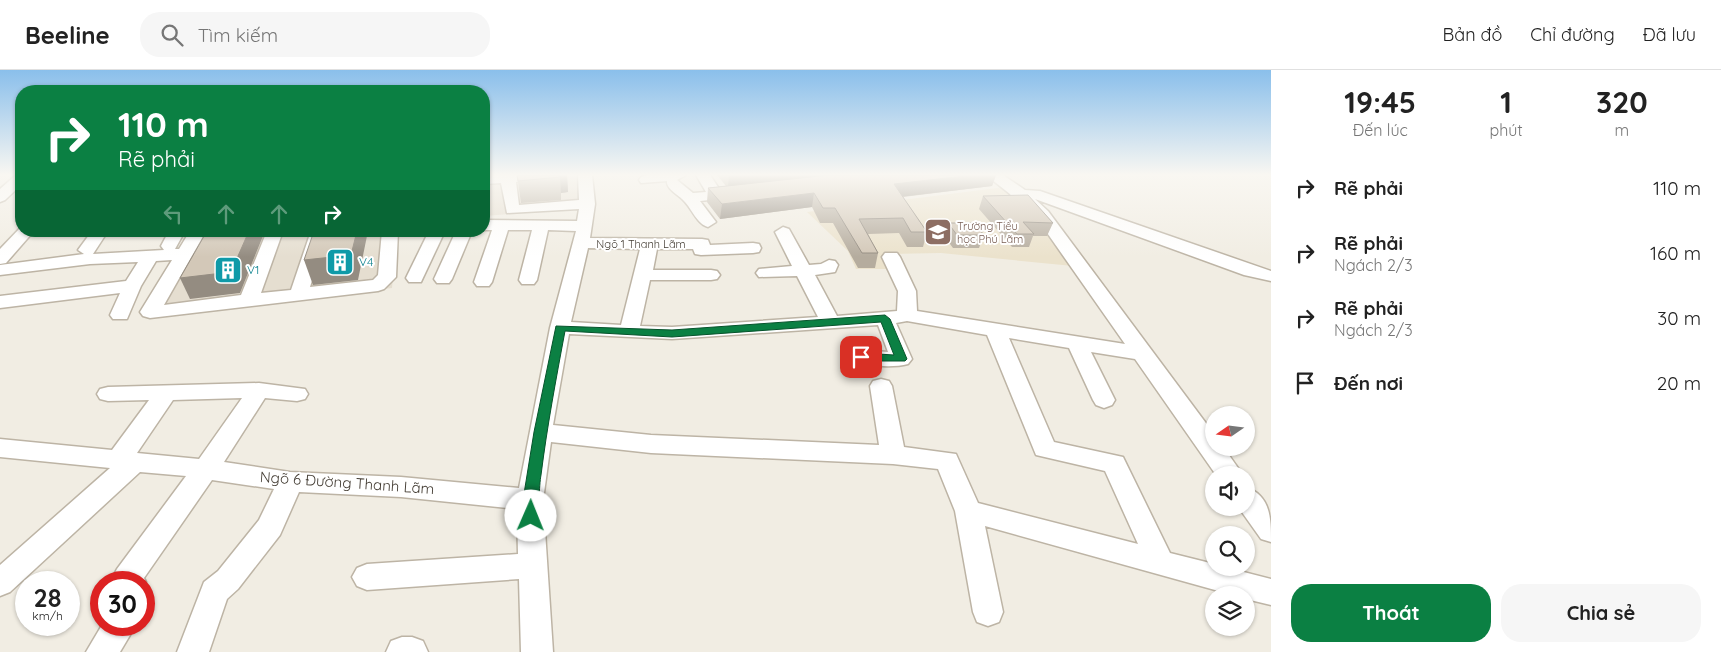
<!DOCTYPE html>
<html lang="vi">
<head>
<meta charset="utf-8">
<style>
  :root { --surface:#fff; --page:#f6f6f6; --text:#222; --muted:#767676; --line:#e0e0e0; --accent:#0b8043 }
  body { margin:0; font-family:Quicksand,sans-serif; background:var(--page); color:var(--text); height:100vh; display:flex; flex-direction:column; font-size:19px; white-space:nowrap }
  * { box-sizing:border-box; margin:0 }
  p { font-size:16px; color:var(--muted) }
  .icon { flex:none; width:28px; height:28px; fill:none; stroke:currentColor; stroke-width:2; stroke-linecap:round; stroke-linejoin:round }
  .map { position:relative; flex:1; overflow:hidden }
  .drawer { display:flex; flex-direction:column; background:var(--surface); width:450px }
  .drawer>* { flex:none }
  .hud { position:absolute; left:15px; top:15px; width:475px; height:152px; border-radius:20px; box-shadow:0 1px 4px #0004; background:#0b8043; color:#fff; overflow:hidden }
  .needle { width:32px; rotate:256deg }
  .controls { position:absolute; left:1205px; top:336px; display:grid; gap:10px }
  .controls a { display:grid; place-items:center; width:50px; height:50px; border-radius:50%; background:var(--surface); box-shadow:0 1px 4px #0004; font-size:25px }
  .speed { position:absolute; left:15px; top:501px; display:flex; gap:10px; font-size:25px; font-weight:700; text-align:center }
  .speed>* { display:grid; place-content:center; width:65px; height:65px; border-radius:50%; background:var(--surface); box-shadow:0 1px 4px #0004; line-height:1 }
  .speed small { font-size:12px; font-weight:400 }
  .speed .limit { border:8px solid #d22; background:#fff; color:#111 }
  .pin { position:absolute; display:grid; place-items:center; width:42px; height:42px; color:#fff; margin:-21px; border-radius:10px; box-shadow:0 2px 8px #0006 }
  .me { position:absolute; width:55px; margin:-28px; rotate:1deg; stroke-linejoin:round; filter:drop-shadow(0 0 4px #0008) }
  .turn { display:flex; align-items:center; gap:18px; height:105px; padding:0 20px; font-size:22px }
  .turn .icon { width:65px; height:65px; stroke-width:2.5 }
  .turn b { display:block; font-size:35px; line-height:42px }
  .lanes { display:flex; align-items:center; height:48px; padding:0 20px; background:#0003; justify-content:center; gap:25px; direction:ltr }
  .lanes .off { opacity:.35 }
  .eta { display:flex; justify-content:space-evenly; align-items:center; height:85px; text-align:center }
  .eta b { font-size:30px; font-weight:700; line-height:35px }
  .action { display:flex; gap:10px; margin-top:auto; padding:10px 20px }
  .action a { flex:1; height:58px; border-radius:20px; background:var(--accent); color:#fff; font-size:20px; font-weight:700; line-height:58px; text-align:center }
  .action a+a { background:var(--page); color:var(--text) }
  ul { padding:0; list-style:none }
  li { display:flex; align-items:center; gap:15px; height:65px; padding:0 20px }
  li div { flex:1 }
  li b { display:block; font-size:19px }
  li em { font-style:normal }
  header { display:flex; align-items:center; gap:30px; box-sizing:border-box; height:70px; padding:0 25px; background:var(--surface); border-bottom:1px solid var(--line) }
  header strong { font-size:24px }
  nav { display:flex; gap:28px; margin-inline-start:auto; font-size:18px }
  .search { width:350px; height:45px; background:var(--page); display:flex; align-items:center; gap:12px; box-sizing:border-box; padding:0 18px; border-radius:20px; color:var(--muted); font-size:19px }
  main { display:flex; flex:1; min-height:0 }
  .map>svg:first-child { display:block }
  .residential { fill:#e5ded0 }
  .education { fill:#ebe2cc }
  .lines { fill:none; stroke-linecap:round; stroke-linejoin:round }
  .minor-casing { stroke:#bdb4a5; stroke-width:3 }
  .minor { fill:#fff; fill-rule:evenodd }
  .wall { fill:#b5ac9e }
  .shaded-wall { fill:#948c81 }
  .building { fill:#d3c8b8; stroke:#948c81 }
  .route { fill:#0b8043; stroke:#07532c }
  .labels { text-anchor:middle; stroke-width:4; stroke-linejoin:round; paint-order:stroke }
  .far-education-label { font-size:11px; fill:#785e54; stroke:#fff; text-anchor:start }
  .far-street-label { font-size:11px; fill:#433c33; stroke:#fff }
  .culture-label { font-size:12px; fill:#0d838f; stroke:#fff; text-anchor:start }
  .near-street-label { font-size:15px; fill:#433c33; stroke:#fff }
</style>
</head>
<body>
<header>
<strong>Beeline</strong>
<div class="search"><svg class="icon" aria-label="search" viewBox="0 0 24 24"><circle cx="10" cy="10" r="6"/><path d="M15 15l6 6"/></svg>Tìm kiếm</div>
<nav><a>Bản đồ</a><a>Chỉ đường</a><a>Đã lưu</a></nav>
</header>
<main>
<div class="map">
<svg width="1271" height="582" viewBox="0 0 1271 582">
  <rect width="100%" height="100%" fill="#f1ede3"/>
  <!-- residential -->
  <g class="residential">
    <polygon points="484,105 576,105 580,139 484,146"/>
    <polygon points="199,161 397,161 392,218 146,248"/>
  </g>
  <!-- education -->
  <polygon class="education" points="1005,117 1023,129 1073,196 941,183 887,184 895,199 856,199 848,181 807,142"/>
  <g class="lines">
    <!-- minor casing -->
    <g class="minor-casing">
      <g id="minor">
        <polygon points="16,105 21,105 21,115 5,130 0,132 0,119"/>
        <path d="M489,105H521L519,111L516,112L519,135L579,130L578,105H592L595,134L590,168L702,169L708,170L710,175L753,173L759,174L761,178L759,182L753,183L701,185L695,184L693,179H657L653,200H711L717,201L720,205L717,209L711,210H650L640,256L672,257L818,247L797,206L759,207L756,203L759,199L792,196L775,162L783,157L789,159L809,195L821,194L829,190L835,191L838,195L835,202L815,205L837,246L897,241L898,221L882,187L885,183H897L900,187L916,221L917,241L1125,274L1036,147L1018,129L1012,128L1010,124L986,105H1003L1025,120L1040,121L1271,201V211L1244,205L1035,129L1048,141L1214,364V378H1224L1243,405H1216L1135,289L1091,282L1115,330L1112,335L1104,338L1096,335L1093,330L1069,278L1009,268L1054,372L1123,387L1170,483L1214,494V498H1228L1271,509V535L1246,529V525H1233L985,456L1003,542L999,552L988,556L977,552L973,542L955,441L938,399L893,394L651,383L551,372L543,430L553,582H521L519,509L367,520L357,516L352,507L357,498L367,494L518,484L517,439L401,427L299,422L280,465L238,519L227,529L209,582H177L204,512L218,501L259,450L274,419L212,410L144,508L146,512L144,516V512H114L112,508L117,499L186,406L140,402L10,522L0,526V495L110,398L0,387V369L112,380L149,330L108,331L100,329L97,324L100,319L108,317L259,313L305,319L308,324L305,329L297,331L265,328L224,392L290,402L401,407L519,418L550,258L576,161L548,160L537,210L534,214H522L519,210L532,160H508L492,212L489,216H477L474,212L492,160H484V150L577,151L579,139L507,143L501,113L484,114V106ZM588,178L640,179L621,255L571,252ZM907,251L987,265L1036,385L1105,401L1138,474L978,433L956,384L904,377L892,316L889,311L881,309L873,311L870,316L879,375L651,365L553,355L569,264L672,269L878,255L888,282L861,280L854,282L850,287L854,292C870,296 893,298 908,294L912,289L896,253ZM242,328L199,389L137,383L173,330Z"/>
        <path d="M648,105H686L677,110L693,123L706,122L696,105H710L720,120L737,119L744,123L737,127L700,131L716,152L708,157C697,154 692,139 684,131C679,125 666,119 667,111L641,113L639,110L641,107Z"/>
        <polygon points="21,157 21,161 34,161 6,193 0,194 0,179"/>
        <polygon points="92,161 108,161 93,184 164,180 161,176 169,161 185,161 175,179 179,179 190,161 206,161 164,235 241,225 267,161 283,161 261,223 291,220 311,161 327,161 310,217 373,210 378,205 382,161 398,161 396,207 384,219 378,221 150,248 143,246 140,242 172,190 156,191 141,216 127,249 113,249 110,245 120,223 0,238 0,226 126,211 138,192 90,194 0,205 0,195 84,184 78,180"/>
        <polygon points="429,161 445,161 421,212 409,212 406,208"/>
        <polygon points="456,161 472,161 452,209 449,213 437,213 434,209"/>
        <path d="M1246,417C1271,426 1271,449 1271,472L1261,469L1239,438H1246Z"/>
        <polygon points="102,555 136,555 120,582 86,582"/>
        <polygon points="402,567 412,567 423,571 428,582 386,582 391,571"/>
      </g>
    </g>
    <!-- minor -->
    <use href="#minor" class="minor"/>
  </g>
  <!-- wall -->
  <g class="wall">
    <polygon points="517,105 567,105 568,122 561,123 561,130 521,133"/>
    <polygon points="717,105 996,105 992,116 903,127 927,162 923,177 907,177 899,163 868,164 878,183 875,198 858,198 833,153 820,153 812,137 720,149 707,132 708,118 726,116"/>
    <polygon points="983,126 1053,153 1047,166 1033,166 1029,177 1012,177 979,139"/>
    <polygon points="948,153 984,165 979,178 953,178 944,166"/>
  </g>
  <!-- shaded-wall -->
  <g class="shaded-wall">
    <polygon points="558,105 567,105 568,122 561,123 560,107"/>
    <polygon points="729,105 838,105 728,117"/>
    <polygon points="973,105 996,105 992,116 891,128 894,114"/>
    <polygon points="814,123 812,137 720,149 722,134"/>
    <polygon points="249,161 265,161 240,223 190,229 180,208"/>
    <polygon points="357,161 368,161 358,210 313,215 304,190"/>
  </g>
  <!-- building -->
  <g class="building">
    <polygon points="517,105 559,105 560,107 518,111"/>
    <polygon points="829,105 973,105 894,114 927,162 911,162 903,148 859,149 878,183 862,183 835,138 823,138 814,123 722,134 708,118"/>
    <polygon points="1028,125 1053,153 1023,152 1034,164 1017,164 983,126"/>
    <polygon points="948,153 974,153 984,165 957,165"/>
    <polygon points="207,161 249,161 231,202 180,208"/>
    <polygon points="314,161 357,161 351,185 304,190"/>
  </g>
  <!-- sky -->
  <linearGradient id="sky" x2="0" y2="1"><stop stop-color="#8abfeb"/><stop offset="0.56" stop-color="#f9f7f2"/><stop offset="1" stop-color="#f9f7f2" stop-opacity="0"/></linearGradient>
  <rect width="1271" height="187" fill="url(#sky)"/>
  <!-- route -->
  <path class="route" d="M885,245L890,249L907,289L905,291H861L856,287L861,283L894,285L881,252L672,267L565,261C556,309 547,357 541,405C539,415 539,444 536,450H526L523,430L534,362L556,256L672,260Z"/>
  <!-- icons -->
  <defs>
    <g id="school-square" transform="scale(1.4375)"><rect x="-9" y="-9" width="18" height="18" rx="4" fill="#8d6e63" stroke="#fff"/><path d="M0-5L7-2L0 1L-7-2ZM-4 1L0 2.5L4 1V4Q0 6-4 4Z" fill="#fff"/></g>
    <g id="building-square" transform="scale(1.4375)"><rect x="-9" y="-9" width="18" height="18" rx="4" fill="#0f9aa8" stroke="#fff"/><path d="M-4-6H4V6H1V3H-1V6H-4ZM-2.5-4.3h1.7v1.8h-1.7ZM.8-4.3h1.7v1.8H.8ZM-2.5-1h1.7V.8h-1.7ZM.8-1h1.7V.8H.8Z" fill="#fff"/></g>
  </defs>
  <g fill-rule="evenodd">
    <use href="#school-square" x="938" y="162"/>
    <use href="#building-square" x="340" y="192"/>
    <use href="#building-square" x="228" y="200"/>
  </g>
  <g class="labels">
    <!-- far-education labels -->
    <g class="far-education-label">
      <text x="957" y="160">Trường Tiểu<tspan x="957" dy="13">học Phú Lãm</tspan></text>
    </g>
    <!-- far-street labels -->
    <g class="far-street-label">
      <text x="641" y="178">Ngõ 1 Thanh Lãm</text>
    </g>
    <!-- culture labels -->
    <g class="culture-label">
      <text x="359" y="196">V4</text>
      <text x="247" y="204">V1</text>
    </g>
    <!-- near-street labels -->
    <g class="near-street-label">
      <text transform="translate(347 413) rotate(4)" y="5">Ngõ 6 Đường Thanh Lãm</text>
    </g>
  </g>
</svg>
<div class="controls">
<a><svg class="needle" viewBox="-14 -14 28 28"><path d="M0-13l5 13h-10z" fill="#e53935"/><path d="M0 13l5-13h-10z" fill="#767676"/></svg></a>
<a><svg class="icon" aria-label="sound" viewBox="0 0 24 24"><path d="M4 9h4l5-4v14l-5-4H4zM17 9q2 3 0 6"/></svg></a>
<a><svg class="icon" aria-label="search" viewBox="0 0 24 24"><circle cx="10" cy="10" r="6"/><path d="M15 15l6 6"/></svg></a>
<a><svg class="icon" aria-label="layers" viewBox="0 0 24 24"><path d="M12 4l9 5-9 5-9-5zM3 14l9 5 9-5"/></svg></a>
</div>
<div class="speed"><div>28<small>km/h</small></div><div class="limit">30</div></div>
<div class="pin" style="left:861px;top:287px;background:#d93025"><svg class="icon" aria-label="arrive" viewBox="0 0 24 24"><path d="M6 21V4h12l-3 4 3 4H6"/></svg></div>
<svg class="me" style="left:531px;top:446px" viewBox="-20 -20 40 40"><circle r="19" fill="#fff"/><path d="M0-13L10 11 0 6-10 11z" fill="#0b8043"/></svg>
<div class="hud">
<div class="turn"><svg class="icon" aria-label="right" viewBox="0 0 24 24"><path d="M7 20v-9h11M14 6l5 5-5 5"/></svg><div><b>110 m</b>Rẽ phải</div></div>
<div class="lanes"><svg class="icon off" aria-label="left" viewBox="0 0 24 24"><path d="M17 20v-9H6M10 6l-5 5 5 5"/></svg><svg class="icon off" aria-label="ahead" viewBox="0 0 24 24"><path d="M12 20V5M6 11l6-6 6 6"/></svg><svg class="icon off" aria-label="ahead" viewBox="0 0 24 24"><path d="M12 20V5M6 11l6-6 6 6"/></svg><svg class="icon" aria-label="right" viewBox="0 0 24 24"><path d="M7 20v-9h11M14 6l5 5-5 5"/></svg></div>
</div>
</div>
<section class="drawer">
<div class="eta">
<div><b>19:45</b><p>Đến lúc</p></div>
<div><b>1</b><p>phút</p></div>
<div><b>320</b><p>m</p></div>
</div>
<ul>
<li><svg class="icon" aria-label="right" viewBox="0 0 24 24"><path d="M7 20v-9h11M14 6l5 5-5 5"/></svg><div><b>Rẽ phải</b></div><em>110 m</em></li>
<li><svg class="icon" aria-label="right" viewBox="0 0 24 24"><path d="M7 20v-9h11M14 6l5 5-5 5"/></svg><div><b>Rẽ phải</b><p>Ngách 2/3</p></div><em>160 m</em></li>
<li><svg class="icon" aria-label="right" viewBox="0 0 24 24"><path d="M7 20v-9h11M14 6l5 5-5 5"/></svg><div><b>Rẽ phải</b><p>Ngách 2/3</p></div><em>30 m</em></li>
<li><svg class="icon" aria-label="arrive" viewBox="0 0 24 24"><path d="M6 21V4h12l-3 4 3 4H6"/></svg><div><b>Đến nơi</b></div><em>20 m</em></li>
</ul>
<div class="action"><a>Thoát</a><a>Chia sẻ</a></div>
</section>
</main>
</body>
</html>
